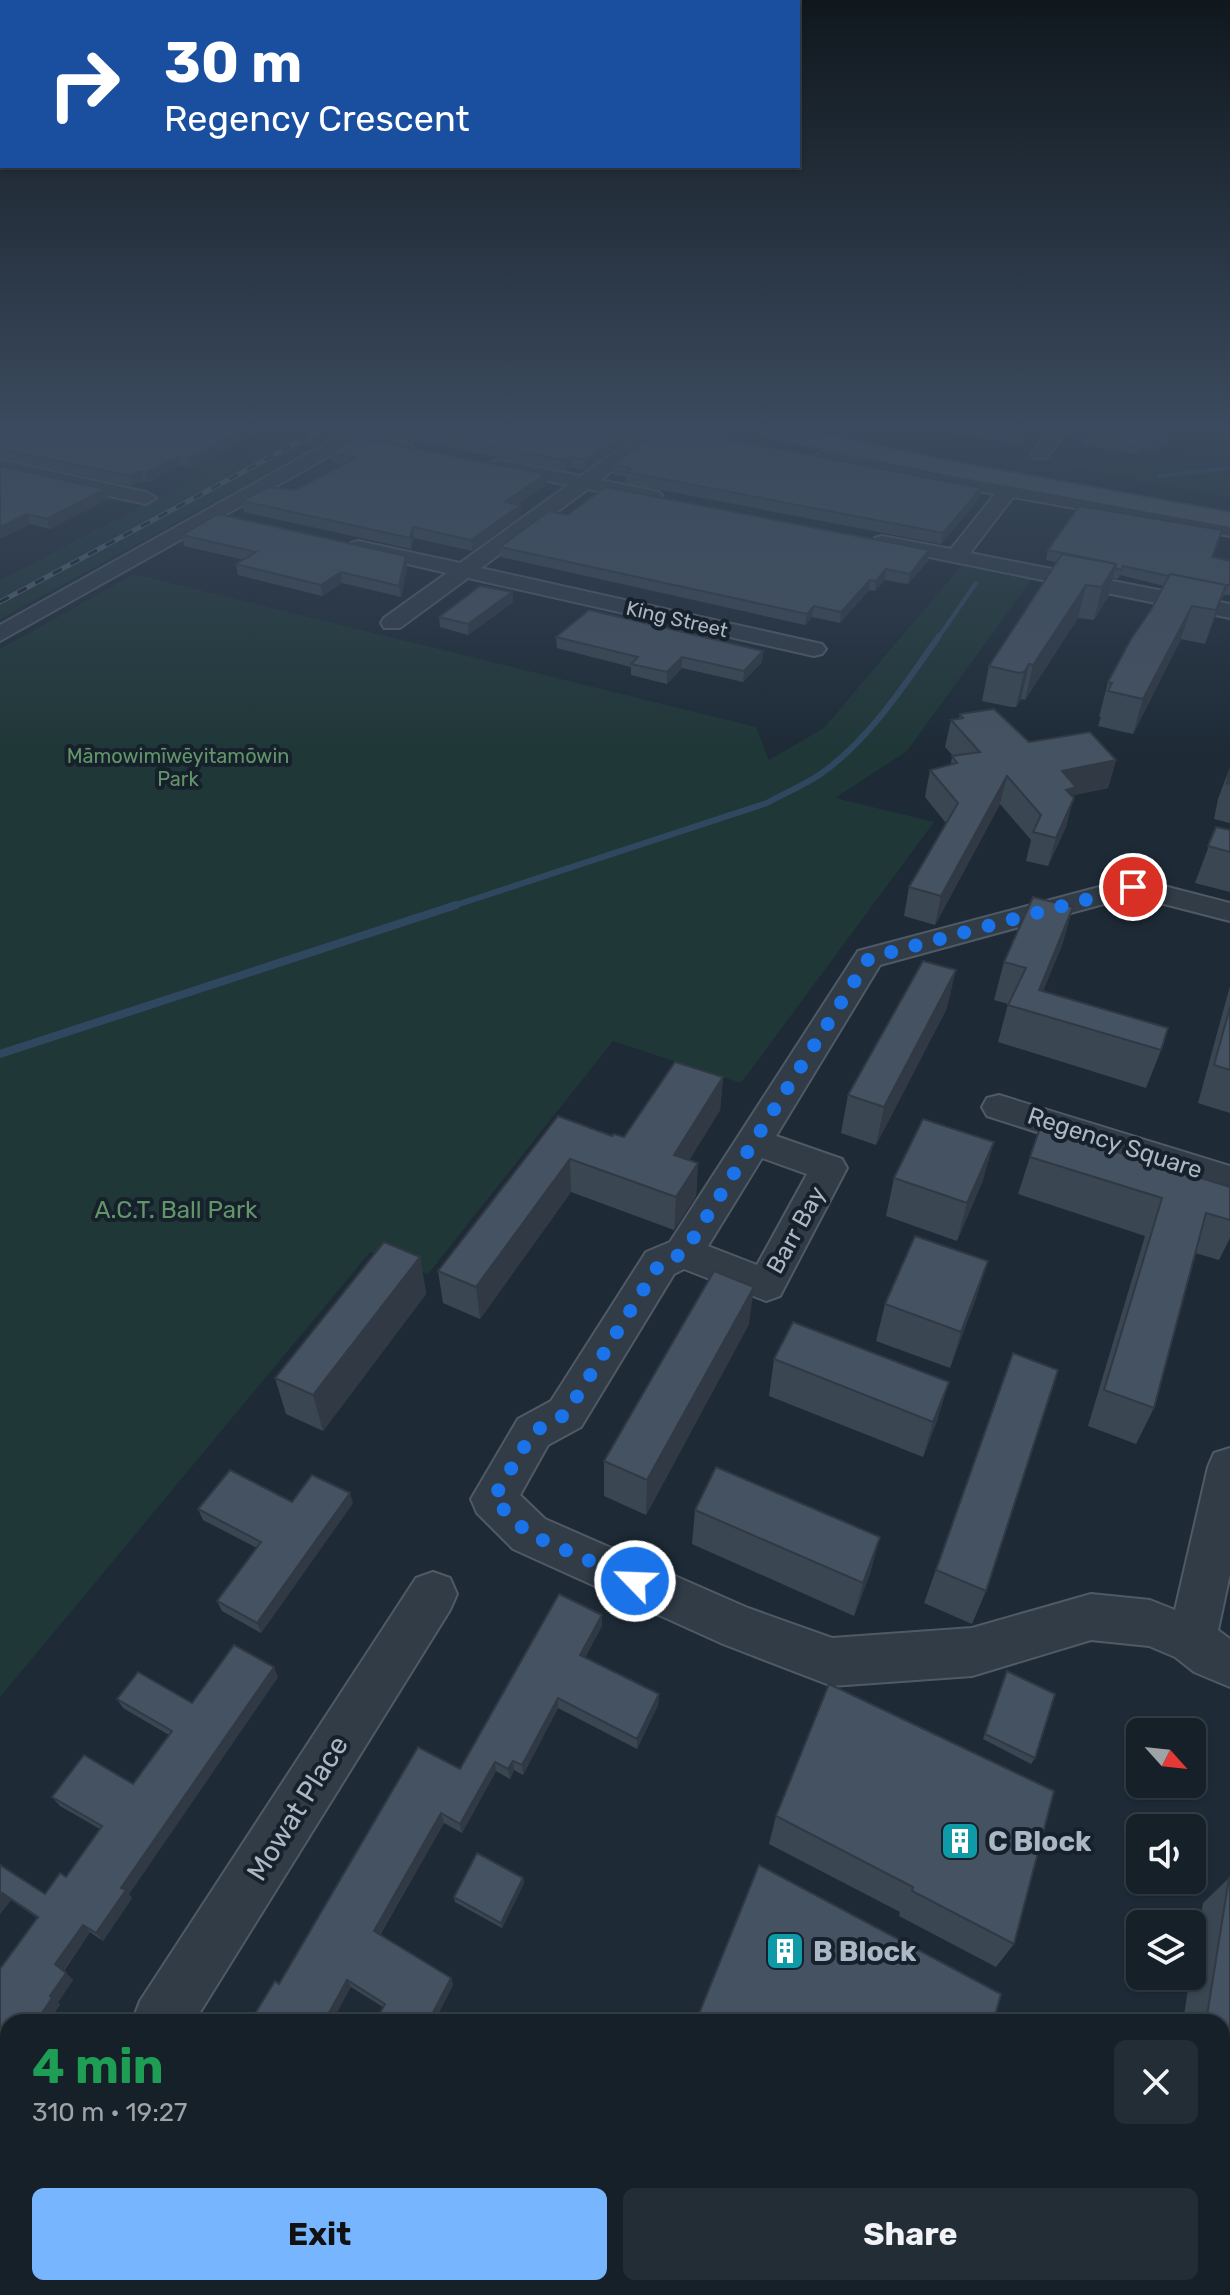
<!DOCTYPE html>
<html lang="en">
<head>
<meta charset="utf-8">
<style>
  :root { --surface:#162029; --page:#232d35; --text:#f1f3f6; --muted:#9ea3a8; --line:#353e46; --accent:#77b6fe }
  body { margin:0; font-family:Rubik,sans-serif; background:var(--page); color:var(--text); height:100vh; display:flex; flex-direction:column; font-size:30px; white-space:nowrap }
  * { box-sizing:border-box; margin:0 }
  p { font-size:26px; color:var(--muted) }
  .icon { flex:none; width:44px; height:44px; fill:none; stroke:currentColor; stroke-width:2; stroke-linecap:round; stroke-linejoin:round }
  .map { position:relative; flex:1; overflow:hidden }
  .side { position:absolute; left:0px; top:2014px; width:1230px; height:282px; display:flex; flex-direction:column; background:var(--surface); border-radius:24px 24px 0 0; box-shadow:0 2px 6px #0004,0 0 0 2px var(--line) }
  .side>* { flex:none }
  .top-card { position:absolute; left:0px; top:0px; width:800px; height:168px; box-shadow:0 2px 6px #0004,0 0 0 2px var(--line); background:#1a4fa0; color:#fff; overflow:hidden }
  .needle { width:52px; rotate:117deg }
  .buttons { position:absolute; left:1126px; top:1718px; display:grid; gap:16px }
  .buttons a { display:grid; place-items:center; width:80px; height:80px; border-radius:12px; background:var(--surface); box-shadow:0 2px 6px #0004,0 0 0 2px var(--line); font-size:40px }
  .pin { position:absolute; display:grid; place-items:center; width:68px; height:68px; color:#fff; margin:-34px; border:4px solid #fff; border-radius:50%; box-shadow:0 2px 8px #0007 }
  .me { position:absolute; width:88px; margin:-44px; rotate:294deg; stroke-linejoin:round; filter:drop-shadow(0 0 6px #0008) }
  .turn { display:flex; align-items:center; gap:28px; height:168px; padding:0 32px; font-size:36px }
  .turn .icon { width:104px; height:104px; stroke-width:2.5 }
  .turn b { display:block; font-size:56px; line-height:68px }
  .round { display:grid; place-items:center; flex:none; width:84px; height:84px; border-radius:12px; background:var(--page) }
  .summary { display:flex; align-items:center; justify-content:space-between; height:136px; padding:0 32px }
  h1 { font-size:48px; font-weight:700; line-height:60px; color:#1e9e55 }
  .cta { display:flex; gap:16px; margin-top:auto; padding:16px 32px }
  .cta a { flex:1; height:92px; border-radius:12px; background:var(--accent); color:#111; font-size:32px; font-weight:700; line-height:92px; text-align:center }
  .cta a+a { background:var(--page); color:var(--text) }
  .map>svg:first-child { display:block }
  .green { fill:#203738 }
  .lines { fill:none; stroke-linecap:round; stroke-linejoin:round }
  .stream-far2 { stroke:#30485f; stroke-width:4 }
  .stream-far1 { stroke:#30485f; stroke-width:6 }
  .stream { stroke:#30485f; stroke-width:8 }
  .minor-casing { stroke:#4f5a66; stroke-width:4 }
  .major-casing { stroke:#3b4551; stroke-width:4 }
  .minor { fill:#313c47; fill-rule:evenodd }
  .major { fill:#4f5b68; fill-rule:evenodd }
  .rail-casing { stroke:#53616f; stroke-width:5 }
  .rail { stroke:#17212c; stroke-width:3; stroke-dasharray:10; stroke-linecap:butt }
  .wall { fill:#3a4753 }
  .shaded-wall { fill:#303944 }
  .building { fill:#445261; stroke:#303944; stroke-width:2 }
  .route { stroke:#1a73e8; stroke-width:14; stroke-dasharray:0 25.2 }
  .labels { text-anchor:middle; stroke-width:8; stroke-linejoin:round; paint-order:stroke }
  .far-street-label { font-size:20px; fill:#abb7c5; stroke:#17212c }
  .far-park-label { font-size:20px; fill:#62966a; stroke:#17212c }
  .street-label { font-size:24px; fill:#abb7c5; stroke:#17212c }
  .park-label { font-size:24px; fill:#62966a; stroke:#17212c }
  .near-street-label { font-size:28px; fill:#abb7c5; stroke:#17212c }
  .near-poi-label { font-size:28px; font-weight:bold; fill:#abb7c5; stroke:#17212c; text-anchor:start }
</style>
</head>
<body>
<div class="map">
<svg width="1230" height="2295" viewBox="0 0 1230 2295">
  <rect width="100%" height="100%" fill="#1e2b37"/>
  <!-- green -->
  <g class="green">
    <polygon points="290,429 347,429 0,619 0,580"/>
    <path d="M1210,429H1230V498L1071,467L1059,462C1108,465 1177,475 1210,429Z"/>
    <polygon points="962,565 1032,579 907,751 835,798 934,822 741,1083 613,1041 428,1274 370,1252 0,1697 0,649 134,574 756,727 769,760 824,728"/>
  </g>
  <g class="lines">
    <!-- stream-far2 -->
    <g class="stream-far2">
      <polyline points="1159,476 1230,468"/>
      <polyline points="938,638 976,583"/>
    </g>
    <!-- stream-far1 -->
    <path class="stream-far1" d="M450,907L767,803C785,793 805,785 822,773C870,739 905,684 939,636"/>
    <!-- stream -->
    <polyline class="stream" points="0,1054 456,905"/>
    <!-- minor casing -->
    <g class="minor-casing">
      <g id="minor">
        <polygon points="352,429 374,429 367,435 410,444 413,448 404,453 353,443 0,641 0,625"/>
        <polygon points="646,429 686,429 722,436 725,440 716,445 669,437 630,458 600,480 659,492 662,496 659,500 652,502 588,489 481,568 822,644 826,649 822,654 814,656 468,578 400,628 384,628 381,623 384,618 447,573 351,551 348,547 351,543 358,541 460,563 568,485 491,470 489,466 491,462 498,460 581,476 618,450 650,433"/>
        <polygon points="1051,429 1069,429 1046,458 1034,458 1031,454"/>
        <polygon points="822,452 1230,524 1230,536 1013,497 970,553 1230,604 1230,618 875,546 872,542 875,538 882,536 951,549 995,494 815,462 813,458"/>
        <polygon points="0,460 146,492 156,498 146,504 0,472"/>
        <path d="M1133,878L1230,903V921L1133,896L880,965L776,1136L842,1159L847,1168L780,1296L766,1301L684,1269L674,1274L581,1427L548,1445L520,1495L545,1519L748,1608L832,1638L972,1628L1091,1594L1150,1600L1175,1610L1208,1467L1214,1453L1230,1448V1574L1218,1630L1230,1639V1687L1194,1672L1175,1657L1149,1646L1091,1640L972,1676L832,1686L723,1644L513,1549L477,1513L471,1499L518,1419L551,1401L646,1252L670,1242L858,951ZM762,1158L807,1174L757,1265L708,1246Z"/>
        <polygon points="999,1095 1230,1166 1230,1194 987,1116 982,1107 987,1098"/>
        <polygon points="433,1572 450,1578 457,1594 450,1610 194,2022 132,2022 140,2001 416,1578"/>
        <polygon points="8,2231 8,2288 29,2288 25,2295 0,2295 0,2234"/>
      </g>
    </g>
    <!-- major casing -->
    <g class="major-casing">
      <polygon id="major" points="755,429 797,429 942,460 1230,513 1230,527 942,474 766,436"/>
    </g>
    <!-- minor -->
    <use href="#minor" class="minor"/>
    <!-- major -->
    <use href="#major" class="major"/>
    <!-- rail casing -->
    <g class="rail-casing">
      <polyline id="rail" points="0,602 323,429"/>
    </g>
    <!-- rail -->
    <use href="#rail" class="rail"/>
  </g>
  <!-- wall -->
  <g class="wall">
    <polygon points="0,429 264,429 190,468 181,466 148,482 142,481 132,486 0,458"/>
    <polygon points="381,429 638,429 638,436 585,470 571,468 566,471 381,434"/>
    <polygon points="930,429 1033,429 1020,444"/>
    <polygon points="1177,429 1165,446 1159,445 1156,451 1142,449 1138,454 1083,445 1085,437"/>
    <polygon points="331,452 546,485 517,504 521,516 472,551 414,538 411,549 244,512 242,501 295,490 343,465 332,462"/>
    <polygon points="613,465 981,488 979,499 941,544 625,483 626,477 613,475"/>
    <polygon points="0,466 108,499 50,529 30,524"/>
    <polygon points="567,515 928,561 908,584 885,580 875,591 869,590 840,623 812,617 805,625 501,557 500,547"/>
    <polygon points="182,535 406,556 407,567 401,597 342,583 322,596 238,575 236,564 244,560 184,546"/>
    <polygon points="1219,539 1212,558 1230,561 1230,595 1224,595 1222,599 1221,599 1205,644 1181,639 1133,734 1098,726 1101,717 1099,717 1108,682 1151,610 1164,586 1120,575 1118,579 1113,578 1108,597 1094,620 1078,618 1025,700 1021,699 1016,707 1011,707 982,701 989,666 1057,562 1046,560 1048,550"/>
    <polygon points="512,592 513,602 468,635 440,627 439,617"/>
    <polygon points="556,637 763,651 762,662 743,682 682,668 667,684 631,675 631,667 557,648"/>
    <polygon points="960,714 1029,742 1116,760 1108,788 1074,795 1066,827 1048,866 1026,861 1031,840 1000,804 935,925 904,916 909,887 946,823 925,797 930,770 951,764 952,756 953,756 945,747 951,720 959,718"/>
    <polygon points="1230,767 1230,823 1214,819 1218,799"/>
    <polygon points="1216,827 1230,830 1230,892 1195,883"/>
    <polygon points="1073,907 1062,945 1043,991 1161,1050 1146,1088 998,1042 1008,1004 994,1000 1004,962"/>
    <polygon points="1230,986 1230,1113 1198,1103"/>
    <polygon points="947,1008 876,1145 841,1133 848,1095"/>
    <polygon points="723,1077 720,1110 689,1160 698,1163 696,1196 674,1230 571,1192 480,1319 443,1303 438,1271 558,1116 612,1136 624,1137"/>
    <polygon points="1030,1157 1230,1187 1230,1238 1219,1260 1195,1253 1154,1408 1136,1444 1088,1426 1145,1236 1018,1194"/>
    <polygon points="894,1178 983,1180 957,1241 886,1216"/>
    <polygon points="420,1257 426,1294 323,1431 286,1414 275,1378"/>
    <polygon points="988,1261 976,1298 950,1368 876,1341 885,1304"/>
    <polygon points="749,1324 646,1515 604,1496 604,1461"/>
    <polygon points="1013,1353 986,1591 972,1624 924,1603"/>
    <polygon points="774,1359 938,1418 923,1457 769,1396"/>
    <polygon points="292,1502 353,1503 261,1633 222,1611 217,1601 257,1548 203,1520 198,1509"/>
    <polygon points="695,1510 871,1571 854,1616 692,1544"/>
    <polygon points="602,1615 602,1626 585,1657 659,1694 658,1705 637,1749 558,1708 523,1775 514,1770 510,1779 496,1771 462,1833 444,1823 380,1935 451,1978 453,1985 434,2022 375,2022 383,2007 351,1987 279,1984 460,1769"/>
    <polygon points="1007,1671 1035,1758 1031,1764 983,1739"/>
    <polygon points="278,1677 129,1894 132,1898 103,1941 90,1932 64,1971 73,1980 58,2002 60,2005 4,2047 0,2053 0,1969 37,1918 11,1900 0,1914 0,1865 45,1894 66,1877 100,1829 60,1806 52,1797 133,1784 169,1735 123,1708 117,1699 192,1703"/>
    <polygon points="829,1684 1014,1944 996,1967 899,1916 900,1912 769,1844 776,1816"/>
    <polygon points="759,1865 993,2022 696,2022"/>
    <polygon points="523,1878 524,1883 502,1928 455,1902 454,1897"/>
    <polygon points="1229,1878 1230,1878 1230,2071 1222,2067 1222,2022 1183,2022 1190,1976 1192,1976 1192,1967 1203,1903"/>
    <polygon points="605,2288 730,2288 728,2295 616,2295"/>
    <polygon points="758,2288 924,2288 922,2295 769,2295"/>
  </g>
  <!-- shaded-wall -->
  <g class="shaded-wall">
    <polygon points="245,429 264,429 190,468 188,459"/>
    <polygon points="633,429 638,429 638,436 585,470 585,460"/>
    <polygon points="1029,429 1033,429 1020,444 1021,438"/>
    <polygon points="1173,429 1177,429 1165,446 1167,438"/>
    <polygon points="179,457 181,466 148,482 146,473"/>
    <polygon points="571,457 571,468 566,471 566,461"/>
    <polygon points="140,471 142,481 132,486 130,476"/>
    <polygon points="546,474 546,485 506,512 505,502"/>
    <polygon points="981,488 979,499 941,544 943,533"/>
    <polygon points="105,489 108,499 50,529 47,519"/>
    <polygon points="521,505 521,516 472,551 471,540"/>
    <polygon points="27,514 30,524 0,539 0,527"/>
    <polygon points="413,527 414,538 411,549 410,538"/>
    <polygon points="929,550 928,561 908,584 910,574"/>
    <polygon points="406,556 407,567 401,597 399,586"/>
    <polygon points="1116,564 1108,597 1094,620 1102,587"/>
    <polygon points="886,569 885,580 875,591 876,581"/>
    <polygon points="341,572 342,583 322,596 321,585"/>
    <polygon points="870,580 869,590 840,623 841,612"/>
    <polygon points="1086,585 1078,618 1025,700 1033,665"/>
    <polygon points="1226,585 1215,618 1205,644 1216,610"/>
    <polygon points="512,592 513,602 468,635 468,624"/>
    <polygon points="814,606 812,617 805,625 807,614"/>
    <polygon points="1192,606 1181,639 1133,734 1143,699"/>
    <polygon points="763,651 762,662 743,682 744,671"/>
    <polygon points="682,657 682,668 667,684 667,672"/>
    <polygon points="1029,664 1021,699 1016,707 1024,672"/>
    <polygon points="1116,760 1108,788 1074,795 1066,827 1048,866 1056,838 1062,771"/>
    <polygon points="1007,776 1000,804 935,925 941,896"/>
    <polygon points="1073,907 1062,945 1034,1012 1039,990"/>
    <polygon points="956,970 947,1008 876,1145 884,1107"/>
    <polygon points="723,1077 720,1110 673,1187 674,1155"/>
    <polygon points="994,1142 983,1180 957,1241 967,1203"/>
    <polygon points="570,1159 571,1192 480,1319 476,1287"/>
    <polygon points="698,1163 696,1196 674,1230 676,1197"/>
    <polygon points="420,1257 426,1294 323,1431 313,1395"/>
    <polygon points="988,1261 976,1298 950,1368 961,1332"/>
    <polygon points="754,1287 749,1324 646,1515 647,1480"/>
    <polygon points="949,1382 938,1418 923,1457 933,1422"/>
    <polygon points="350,1493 353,1503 261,1633 257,1623"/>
    <polygon points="880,1537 871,1571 854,1616 863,1583"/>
    <polygon points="602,1615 602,1626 581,1666 580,1655"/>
    <polygon points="274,1667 278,1677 129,1894 132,1898 103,1941 96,1933 121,1888"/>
    <polygon points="659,1694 658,1705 637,1749 637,1739"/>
    <polygon points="558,1698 558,1708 523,1775 522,1765"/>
    <polygon points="513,1761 514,1770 510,1779 508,1769"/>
    <polygon points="495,1762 496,1771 462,1833 460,1824"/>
    <polygon points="441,1813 444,1823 377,1939 374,1931"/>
    <polygon points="523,1878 524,1883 502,1928 501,1923"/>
    <polygon points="2,1893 11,1900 0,1914 0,1896"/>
    <polygon points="83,1925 90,1932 63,1971 55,1964"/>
    <polygon points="66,1973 73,1980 58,2002 60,2005 48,2022 36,2022 50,1996"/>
    <polygon points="451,1978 453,1985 434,2022 428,2022"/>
    <polygon points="347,1980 351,1987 332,2022 324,2022"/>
    <polygon points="0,2138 8,2144 8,2153 0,2165"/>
  </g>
  <!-- building -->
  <g class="building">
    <polygon points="0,429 245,429 188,459 179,457 146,473 140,471 130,476 0,449"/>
    <polygon points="409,429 633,429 585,460 571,457 566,461"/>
    <polygon points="971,429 1029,429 1021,438"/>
    <polygon points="1092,429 1173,429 1167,438 1161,437 1158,443 1144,441 1140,447 1085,437"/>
    <polygon points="668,431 779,449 981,488 943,533 626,472 632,468 613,465 632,450"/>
    <polygon points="359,438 546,474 505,502 521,505 471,540 413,527 410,538 242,501 268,487 295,490 356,458 331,452"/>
    <polygon points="0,466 105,489 47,519 27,514 0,527"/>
    <polygon points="606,487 929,550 910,574 886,569 876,581 870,580 841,612 814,606 807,614 500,547 549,511 567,515"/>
    <polygon points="1079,506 1222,530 1212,557 1230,561 1230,585 1227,585 1225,590 1224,589 1226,585 1170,574 1169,576 1123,566 1121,570 1115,568 1116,564 1048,550"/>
    <polygon points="218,514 406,556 399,586 341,572 321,585 236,564 256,552 182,535"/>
    <polygon points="1062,554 1116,564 1102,587 1086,585 1033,665 1029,664 1024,672 1019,673 989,666"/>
    <polygon points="1170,574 1226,585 1216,610 1192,606 1143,699 1108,691 1112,683 1108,682 1131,639 1151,610"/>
    <polygon points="480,586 512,592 468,624 439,617"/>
    <polygon points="589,610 763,651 744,671 682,657 667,672 631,664 638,657 556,637"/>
    <polygon points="994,709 1029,742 1090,732 1116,760 1062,771 1076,787 1066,790 1074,798 1056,838 1033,832 1041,815 1007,776 941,896 909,887 958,803 930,770 957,763 952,756 980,752 951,720 963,718 960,714"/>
    <polygon points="1230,769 1230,784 1227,783"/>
    <polygon points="1216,827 1230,830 1230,852 1208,846"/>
    <polygon points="1033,897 1073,907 1039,990 1168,1028 1161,1050 1008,1005 1026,968 1004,962"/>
    <polygon points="923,961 956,970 884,1107 848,1095"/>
    <polygon points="1230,1007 1230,1070 1214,1065"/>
    <polygon points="675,1062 723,1077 674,1155 698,1163 676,1197 570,1159 476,1287 438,1271 558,1116 612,1136 614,1134 624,1137"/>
    <polygon points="923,1119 994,1142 967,1203 894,1178"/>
    <polygon points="1040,1128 1230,1187 1230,1220 1206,1213 1154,1408 1104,1390 1162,1198 1030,1157"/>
    <polygon points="915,1236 988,1261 961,1332 885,1304"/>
    <polygon points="384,1242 420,1257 313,1395 275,1378"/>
    <polygon points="714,1271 754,1287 647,1480 604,1461"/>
    <polygon points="793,1322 949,1382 933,1422 774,1359"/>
    <polygon points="1013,1353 1058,1370 986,1591 936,1570"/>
    <polygon points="716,1467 880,1537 863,1583 695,1510"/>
    <polygon points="230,1470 292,1502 312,1475 350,1493 257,1623 217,1601 261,1542 198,1509"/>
    <polygon points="559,1594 602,1615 580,1655 659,1694 637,1739 558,1698 522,1765 513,1761 508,1769 495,1762 460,1824 441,1813 374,1931 451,1978 428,2022 414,2022 407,2018 405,2022 375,2022 385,2004 347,1980 324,2022 250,2022 275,1981 279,1984 418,1747 460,1769"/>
    <polygon points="234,1645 274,1667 121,1888 126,1890 96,1933 83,1925 55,1964 66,1973 50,1996 52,1998 36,2022 8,2022 8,2051 0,2045 0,1969 38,1917 2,1893 0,1896 0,1865 45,1894 60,1873 66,1877 102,1826 52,1797 84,1755 133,1784 172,1731 117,1699 138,1672 192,1703"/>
    <polygon points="1007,1671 1055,1694 1035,1758 985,1734"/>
    <polygon points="829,1684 1054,1791 1014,1944 912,1891 913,1887 776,1816"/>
    <polygon points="477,1853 523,1878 501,1923 454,1897"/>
    <polygon points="759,1865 1001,1994 993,2022 832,2022 821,2016 819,2022 701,2022 697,2019"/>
    <polygon points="1229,1878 1230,1878 1230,2037 1222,2033 1222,2022 1206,2022"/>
    <polygon points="121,2288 202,2288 211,2295 117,2295"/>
    <polygon points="275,2288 340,2288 337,2295 279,2295 273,2291"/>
    <polygon points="619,2288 730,2288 728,2295 630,2295"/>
    <polygon points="781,2288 924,2288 922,2295 780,2295 782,2289"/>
  </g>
  <!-- sky -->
  <linearGradient id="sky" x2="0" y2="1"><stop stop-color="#10181e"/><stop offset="0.57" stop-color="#3b4a5e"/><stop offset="1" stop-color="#3b4a5e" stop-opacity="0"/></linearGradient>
  <rect width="1230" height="750" fill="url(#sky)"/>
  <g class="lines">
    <!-- route -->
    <polyline class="route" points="635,1581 529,1534 493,1499 533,1432 566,1414 660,1263 684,1253 869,958 1133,887"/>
  </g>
  <!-- icons -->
  <defs>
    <g id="building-square" transform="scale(2)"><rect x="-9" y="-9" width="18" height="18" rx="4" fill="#0f9aa8" stroke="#17212c"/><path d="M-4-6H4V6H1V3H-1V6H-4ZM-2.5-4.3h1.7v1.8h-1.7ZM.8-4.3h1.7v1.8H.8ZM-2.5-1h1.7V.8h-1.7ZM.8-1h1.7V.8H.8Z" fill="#fff"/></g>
  </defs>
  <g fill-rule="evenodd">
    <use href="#building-square" x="960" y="1841"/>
    <use href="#building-square" x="785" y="1951"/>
  </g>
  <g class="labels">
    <!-- far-street labels -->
    <g class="far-street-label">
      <text transform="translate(677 619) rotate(13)" y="7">King Street</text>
    </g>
    <!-- far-park labels -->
    <g class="far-park-label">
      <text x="178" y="763">Māmowimīwēyitamōwin<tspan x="178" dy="23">Park</tspan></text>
    </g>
    <!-- street labels -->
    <g class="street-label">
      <text transform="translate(1115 1143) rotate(18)" y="8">Regency Square</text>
      <text transform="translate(796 1230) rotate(-61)" y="8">Barr Bay</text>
    </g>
    <!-- park labels -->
    <g class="park-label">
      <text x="176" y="1218">A.C.T. Ball Park</text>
    </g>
    <!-- near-street labels -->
    <g class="near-street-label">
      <text transform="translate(297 1808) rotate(-58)" y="10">Mowat Place</text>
    </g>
    <!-- near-poi labels -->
    <g class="near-poi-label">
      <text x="988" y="1851">C Block</text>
      <text x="813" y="1961">B Block</text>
    </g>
  </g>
</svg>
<div class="buttons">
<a><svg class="needle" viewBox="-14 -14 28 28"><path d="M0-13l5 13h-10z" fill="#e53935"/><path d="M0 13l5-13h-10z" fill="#9ea3a8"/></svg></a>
<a><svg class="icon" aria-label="sound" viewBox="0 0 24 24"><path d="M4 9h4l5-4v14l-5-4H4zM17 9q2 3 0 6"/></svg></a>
<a><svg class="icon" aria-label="layers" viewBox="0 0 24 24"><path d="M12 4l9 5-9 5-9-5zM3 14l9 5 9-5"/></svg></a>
</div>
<div class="pin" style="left:1133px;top:887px;background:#d93025"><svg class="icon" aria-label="arrive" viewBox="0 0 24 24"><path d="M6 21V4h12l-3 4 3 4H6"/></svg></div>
<svg class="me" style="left:635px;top:1581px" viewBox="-20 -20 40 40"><circle r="17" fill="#1a73e8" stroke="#fff" stroke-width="3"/><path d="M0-11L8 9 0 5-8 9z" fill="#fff"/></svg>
<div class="top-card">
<div class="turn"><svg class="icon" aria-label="right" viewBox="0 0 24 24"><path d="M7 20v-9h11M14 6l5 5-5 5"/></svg><div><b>30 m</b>Regency Crescent</div></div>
</div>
<section class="side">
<div class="summary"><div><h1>4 min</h1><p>310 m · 19:27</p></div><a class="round"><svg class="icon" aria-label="close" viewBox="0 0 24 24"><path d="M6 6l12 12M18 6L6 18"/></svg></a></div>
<div class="cta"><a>Exit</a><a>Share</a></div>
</section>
</div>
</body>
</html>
